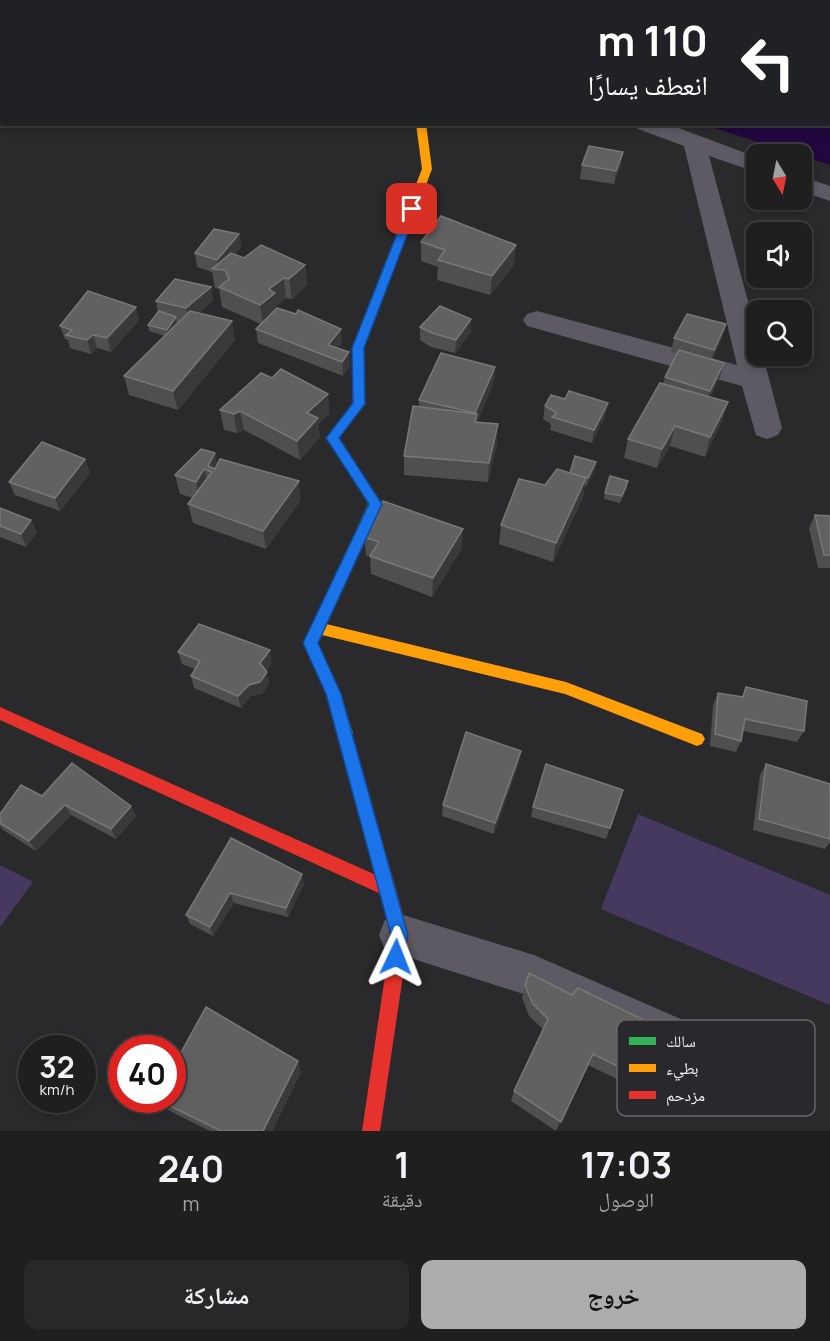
<!DOCTYPE html>
<html lang="ar">
<head>
<meta charset="utf-8">
<style>
  :root { --surface:#201f20; --page:#282729; --text:#f1f3f6; --muted:#a2a2a5; --line:#3d3d3e; --accent:#adacae }
  body { margin:0; font-family:Manrope,"Noto Naskh Arabic",sans-serif; background:var(--page); color:var(--text); direction:rtl; height:100vh; display:flex; flex-direction:column; font-size:22px; white-space:nowrap }
  * { box-sizing:border-box; margin:0 }
  p { font-size:20px; color:var(--muted) }
  .icon { flex:none; width:33px; height:33px; fill:none; stroke:currentColor; stroke-width:2; stroke-linecap:round; stroke-linejoin:round }
  .map { position:relative; height:1131px; overflow:hidden; direction:ltr }
  .drawer { display:flex; flex-direction:column; background:var(--surface); flex:1 }
  .drawer>* { flex:none }
  .top-card { position:absolute; left:0px; top:0px; width:831px; height:126px; box-shadow:0 3px 9px #0003,0 0 0 2px var(--line); direction:rtl; background:#202124; color:#fff; overflow:hidden }
  .needle { width:39px; rotate:170deg }
  .buttons { position:absolute; left:746px; top:144px; display:grid; gap:12px }
  .buttons a { display:grid; place-items:center; width:66px; height:66px; border-radius:12px; background:var(--surface); box-shadow:0 3px 9px #0003,0 0 0 2px var(--line); font-size:30px }
  .speed { position:absolute; left:18px; top:1035px; display:flex; gap:12px; font-size:30px; font-weight:700; text-align:center }
  .speed>* { display:grid; place-content:center; width:78px; height:78px; border-radius:50%; background:var(--surface); box-shadow:0 3px 9px #0003,0 0 0 2px var(--line); line-height:1 }
  .speed small { font-size:15px; font-weight:400 }
  .speed .limit { border:9px solid #d22; background:#fff; color:#111 }
  .pin { position:absolute; display:grid; place-items:center; width:51px; height:51px; color:#fff; margin:-26px; border-radius:12px; box-shadow:0 3px 9px #0006 }
  .me { position:absolute; width:66px; margin:-33px; rotate:2deg; stroke-linejoin:round; filter:drop-shadow(0 0 4px #0008) }
  .turn { display:flex; align-items:center; gap:21px; height:126px; padding:0 24px; font-size:27px }
  .turn .icon { width:78px; height:78px; stroke-width:2.5 }
  .turn b { display:block; font-size:42px; line-height:51px }
  .eta { display:flex; justify-content:space-evenly; align-items:center; height:102px; text-align:center }
  .eta b { font-size:36px; font-weight:700; line-height:42px }
  .cta { display:flex; gap:12px; margin-top:auto; padding:12px 24px }
  .cta a { flex:1; height:69px; border-radius:12px; background:var(--accent); color:#111; font-size:24px; font-weight:700; line-height:69px; text-align:center }
  .cta a+a { background:var(--page); color:var(--text) }
  .map>svg:first-child { display:block }
  .green { fill:#463960 }
  .water { fill:#210640 }
  .lines { fill:none; stroke-linecap:round; stroke-linejoin:round }
  .street { fill:#5d5a63; fill-rule:evenodd }
  .fast { fill:#30b455; fill-rule:evenodd }
  .slow { fill:#ff9f0a; fill-rule:evenodd }
  .jam { fill:#e5322d; fill-rule:evenodd }
  .wall { fill:#4f4f50 }
  .shaded-wall { fill:#39393a }
  .building { fill:#616162; stroke:#787879; stroke-width:1.5 }
  .route { fill:#1a73e8; stroke:#114b97; stroke-width:1.5 }
  .key { fill:#29282c; stroke:#666568; stroke-width:1.5 }
  .key-label { font-size:16px; fill:#f3f3f5 }
</style>
</head>
<body>
<div class="map">
<svg width="830" height="1131" viewBox="0 0 830 1131">
  <rect width="100%" height="100%" fill="#2a292b"/>
  <!-- green -->
  <g class="green">
    <polygon points="541,0 830,0 830,97 830,2"/>
    <polygon points="638,814 830,895 830,1005 601,909"/>
    <polygon points="0,865 33,882 0,927"/>
  </g>
  <!-- water -->
  <g class="water">
    <polygon points="161,0 541,0 547,1 172,2"/>
    <polygon points="830,97 830,165 705,125 830,124"/>
  </g>
  <g class="lines">
    <!-- street -->
    <g class="street">
      <polygon points="635,124 668,124 756,157 756,172 709,156 756,331 756,356 763,356 782,428 778,435 767,439 756,435 742,386 527,326 523,320 527,314 537,311 737,365 684,146 638,129"/>
      <polygon points="801,176 830,186 830,201 801,191"/>
      <polygon points="400,914 534,955 699,1027 705,1043 699,1059 683,1065 530,996 385,950 379,935 385,920"/>
    </g>
    <!-- fast -->
    <polygon class="fast" points="363,480 367,482 381,504 318,643 341,694 353,733 350,738 345,740 340,738 337,733 327,694 304,643 368,504 357,485"/>
    <!-- slow -->
    <g class="slow">
      <polygon points="416,124 426,124 432,169 364,348 365,404 339,438 369,485 363,490 359,488 326,438 353,403 352,348 422,169"/>
      <polygon points="318,622 566,682 702,734 705,739 702,744 697,746 565,694 318,634 313,632 311,628 313,624"/>
    </g>
    <!-- jam -->
    <polygon class="jam" points="0,707 376,875 337,733 340,728 345,726 350,728 409,935 380,1131 362,1131 391,935 381,894 0,720"/>
  </g>
  <!-- wall -->
  <g class="wall">
    <polygon points="623,152 621,165 614,184 580,179 582,165"/>
    <polygon points="239,234 241,247 235,255 244,258 305,265 307,284 292,299 286,298 277,305 277,308 342,343 337,348 350,366 343,376 258,343 256,329 261,324 222,307 219,289 215,288 212,272 197,267 195,253"/>
    <polygon points="421,242 514,265 490,295 437,280 438,267 421,261"/>
    <polygon points="211,287 213,300 199,313 235,340 178,410 129,395 124,376 165,336 149,331 148,325 158,312 156,301"/>
    <polygon points="471,319 471,332 455,353 431,347 420,340 420,327"/>
    <polygon points="139,320 111,352 97,348 91,354 70,348 68,340 65,339 60,326"/>
    <polygon points="726,324 722,337 712,360 724,363 720,376 710,397 728,402 722,421 705,457 670,446 657,468 624,458 628,439 663,384 665,377 677,354 671,352 674,338"/>
    <polygon points="495,367 494,381 477,422 497,443 488,482 404,475 404,456 419,406 419,400"/>
    <polygon points="565,399 608,403 605,416 592,443 550,430 551,424 543,419 545,406"/>
    <polygon points="220,410 330,413 318,424 320,437 300,460 244,430 237,433 224,430"/>
    <polygon points="215,453 217,465 301,500 266,549 193,523 188,504 193,498 180,494 175,475"/>
    <polygon points="85,459 90,473 60,511 15,495 9,482"/>
    <polygon points="596,462 595,469 587,485 585,485 583,497 553,562 499,544 501,525 545,485 570,473"/>
    <polygon points="627,488 620,503 604,499 605,493"/>
    <polygon points="0,508 31,520 37,533 26,547 0,537"/>
    <polygon points="815,515 830,516 830,568 818,568 809,528"/>
    <polygon points="364,537 462,548 432,597 371,574 370,557 366,555"/>
    <polygon points="178,652 272,662 266,671 269,684 262,694 251,696 241,708 194,688 191,676 195,669 182,664"/>
    <polygon points="746,687 804,731 797,742 743,731 741,741 736,752 710,746 713,705 718,693 742,697"/>
    <polygon points="519,762 494,834 442,816 443,805"/>
    <polygon points="766,764 830,784 830,842 825,849 753,830 760,775"/>
    <polygon points="623,790 606,839 531,817 533,807"/>
    <polygon points="42,796 131,806 136,816 116,839 71,815 36,851 3,830 0,826 0,814"/>
    <polygon points="231,838 304,884 288,917 234,903 213,936 190,924 186,915"/>
    <polygon points="525,986 639,1077 633,1087 588,1065 556,1131 511,1101 514,1091 543,1029 529,1016 522,998"/>
    <polygon points="301,1072 272,1131 210,1131 164,1108 157,1100 172,1100"/>
  </g>
  <!-- shaded-wall -->
  <g class="shaded-wall">
    <polygon points="623,152 621,165 614,184 616,171"/>
    <polygon points="239,234 241,247 222,270 218,270 217,260"/>
    <polygon points="516,245 514,265 490,295 492,276"/>
    <polygon points="305,265 307,284 292,299 289,279"/>
    <polygon points="284,278 286,298 277,305 278,313 263,325 260,305 269,289"/>
    <polygon points="211,287 213,300 189,322 186,308"/>
    <polygon points="136,307 139,320 111,352 107,338"/>
    <polygon points="176,317 177,324 168,337 167,330"/>
    <polygon points="471,319 471,332 455,353 456,340"/>
    <polygon points="232,321 235,340 178,410 173,391"/>
    <polygon points="726,324 722,337 710,363 714,350"/>
    <polygon points="341,329 342,343 329,358 328,345"/>
    <polygon points="93,335 97,348 91,354 87,340"/>
    <polygon points="349,352 350,366 343,376 342,362"/>
    <polygon points="724,363 720,376 706,404 710,391"/>
    <polygon points="495,367 494,381 476,423 474,441 475,413"/>
    <polygon points="328,394 330,413 318,424 320,437 300,460 297,441 307,413"/>
    <polygon points="728,402 722,421 705,457 710,437"/>
    <polygon points="608,403 605,416 592,443 594,430"/>
    <polygon points="240,411 244,430 237,433 234,414"/>
    <polygon points="498,424 497,443 488,482 489,463"/>
    <polygon points="675,426 670,446 657,468 662,449"/>
    <polygon points="215,453 219,473 212,472 208,466"/>
    <polygon points="85,459 90,473 60,511 55,498"/>
    <polygon points="596,462 595,469 587,485 588,478"/>
    <polygon points="204,469 209,488 200,501 196,482"/>
    <polygon points="586,478 583,497 553,562 556,543"/>
    <polygon points="299,481 301,500 266,549 263,531"/>
    <polygon points="628,481 627,488 620,503 622,496"/>
    <polygon points="31,520 37,533 26,547 21,534"/>
    <polygon points="463,529 462,548 432,597 433,578"/>
    <polygon points="270,650 272,662 262,675 260,663"/>
    <polygon points="267,672 269,684 262,694 251,696 241,708 238,696 249,685"/>
    <polygon points="521,751 519,762 494,834 495,823"/>
    <polygon points="65,805 71,815 36,851 29,841"/>
    <polygon points="131,806 136,816 116,839 111,829"/>
    <polygon points="302,874 304,884 288,917 286,908"/>
    <polygon points="230,893 234,903 213,936 210,927"/>
    <polygon points="298,1061 301,1072 272,1131 263,1131"/>
  </g>
  <!-- building -->
  <g class="building">
    <polygon points="589,146 623,152 616,171 582,165"/>
    <polygon points="441,216 516,245 492,276 438,260 445,250 421,242"/>
    <polygon points="214,229 239,234 217,260 195,253"/>
    <polygon points="261,245 305,265 289,279 284,278 269,289 275,293 260,305 219,287 229,279 225,270 212,269 231,253 244,258"/>
    <polygon points="175,279 211,287 186,308 156,301"/>
    <polygon points="88,291 136,307 107,338 93,335 87,340 66,335 72,330 60,326"/>
    <polygon points="440,306 471,319 456,340 432,333 420,327"/>
    <polygon points="277,308 296,314 298,310 341,329 328,345 349,352 342,362 256,329"/>
    <polygon points="159,311 176,317 167,330 148,325"/>
    <polygon points="190,311 232,321 173,391 124,376"/>
    <polygon points="687,314 726,324 714,350 674,338"/>
    <polygon points="679,350 724,363 710,391 665,377"/>
    <polygon points="441,353 495,367 475,413 419,400"/>
    <polygon points="281,369 328,394 307,413 318,418 297,441 240,411 234,414 220,410 261,373 272,378"/>
    <polygon points="660,383 728,402 710,437 675,426 662,449 628,439"/>
    <polygon points="569,391 608,403 594,430 552,417 557,413 545,406 551,395 565,399"/>
    <polygon points="413,406 477,414 475,422 498,424 489,463 404,456"/>
    <polygon points="42,442 85,459 55,498 9,482"/>
    <polygon points="201,449 215,453 208,466 215,469 220,459 299,481 263,531 188,504 212,472 204,469 196,482 175,475"/>
    <polygon points="575,456 596,462 588,478 570,473"/>
    <polygon points="557,469 586,478 556,543 501,525 519,479 545,485"/>
    <polygon points="610,476 628,481 622,496 605,493"/>
    <polygon points="383,501 463,529 433,578 370,556 379,542 364,537"/>
    <polygon points="0,508 31,520 21,534 0,526"/>
    <polygon points="815,515 830,516 830,555 824,555"/>
    <polygon points="199,624 270,650 260,663 267,672 260,682 249,685 238,696 191,676 200,661 178,652"/>
    <polygon points="746,687 807,701 804,731 745,719 741,741 715,734 718,693 743,697"/>
    <polygon points="466,732 521,751 495,823 443,805"/>
    <polygon points="72,763 131,806 111,829 65,805 29,841 0,823 0,814 21,785 42,796"/>
    <polygon points="546,764 623,790 610,828 533,807"/>
    <polygon points="766,764 830,784 830,839 759,819"/>
    <polygon points="231,838 302,874 286,908 230,893 210,927 186,915"/>
    <polygon points="529,973 572,995 578,988 662,1029 639,1077 593,1054 561,1122 514,1091 548,1019 533,1004 525,986"/>
    <polygon points="206,1007 298,1061 263,1131 221,1131 158,1100 172,1100 172,1069"/>
  </g>
  <!-- route -->
  <polygon class="route" points="408,206 417,209 364,348 365,404 339,438 382,504 318,643 341,694 408,935 402,963 396,965 390,963 388,957 391,935 326,694 303,643 369,504 326,438 353,403 352,348"/>
  <!-- legend -->
  <rect x="617" y="1020" width="198" height="96" rx="9" class="key"/>
  <rect x="629" y="1037" width="27" height="8" fill="#30b455"/>
  <rect x="629" y="1064" width="27" height="8" fill="#ff9f0a"/>
  <rect x="629" y="1091" width="27" height="8" fill="#e5322d"/>
  <g class="key-label">
    <text x="666" y="1047">سالك</text>
    <text x="666" y="1074">بطيء</text>
    <text x="666" y="1101">مزدحم</text>
  </g>
</svg>
<div class="buttons">
<a><svg class="needle" viewBox="-14 -14 28 28"><path d="M0-13l5 13h-10z" fill="#e53935"/><path d="M0 13l5-13h-10z" fill="#a2a2a5"/></svg></a>
<a><svg class="icon" aria-label="sound" viewBox="0 0 24 24"><path d="M4 9h4l5-4v14l-5-4H4zM17 9q2 3 0 6"/></svg></a>
<a><svg class="icon" aria-label="search" viewBox="0 0 24 24"><circle cx="10" cy="10" r="6"/><path d="M15 15l6 6"/></svg></a>
</div>
<div class="speed"><div>32<small>km/h</small></div><div class="limit">40</div></div>
<div class="pin" style="left:412px;top:209px;background:#d93025"><svg class="icon" aria-label="arrive" viewBox="0 0 24 24"><path d="M6 21V4h12l-3 4 3 4H6"/></svg></div>
<svg class="me" style="left:396px;top:957px" viewBox="-20 -20 40 40"><path d="M0-17L14 15 0 8-14 15z" fill="#1a73e8" stroke="#fff" stroke-width="4"/></svg>
<div class="top-card">
<div class="turn"><svg class="icon" aria-label="left" viewBox="0 0 24 24"><path d="M17 20v-9H6M10 6l-5 5 5 5"/></svg><div><b>110 m</b>انعطف يسارًا</div></div>
</div>
</div>
<section class="drawer">
<div class="eta">
<div><b>17:03</b><p>الوصول</p></div>
<div><b>1</b><p>دقيقة</p></div>
<div><b>240</b><p>m</p></div>
</div>
<div class="cta"><a>خروج</a><a>مشاركة</a></div>
</section>
</body>
</html>
